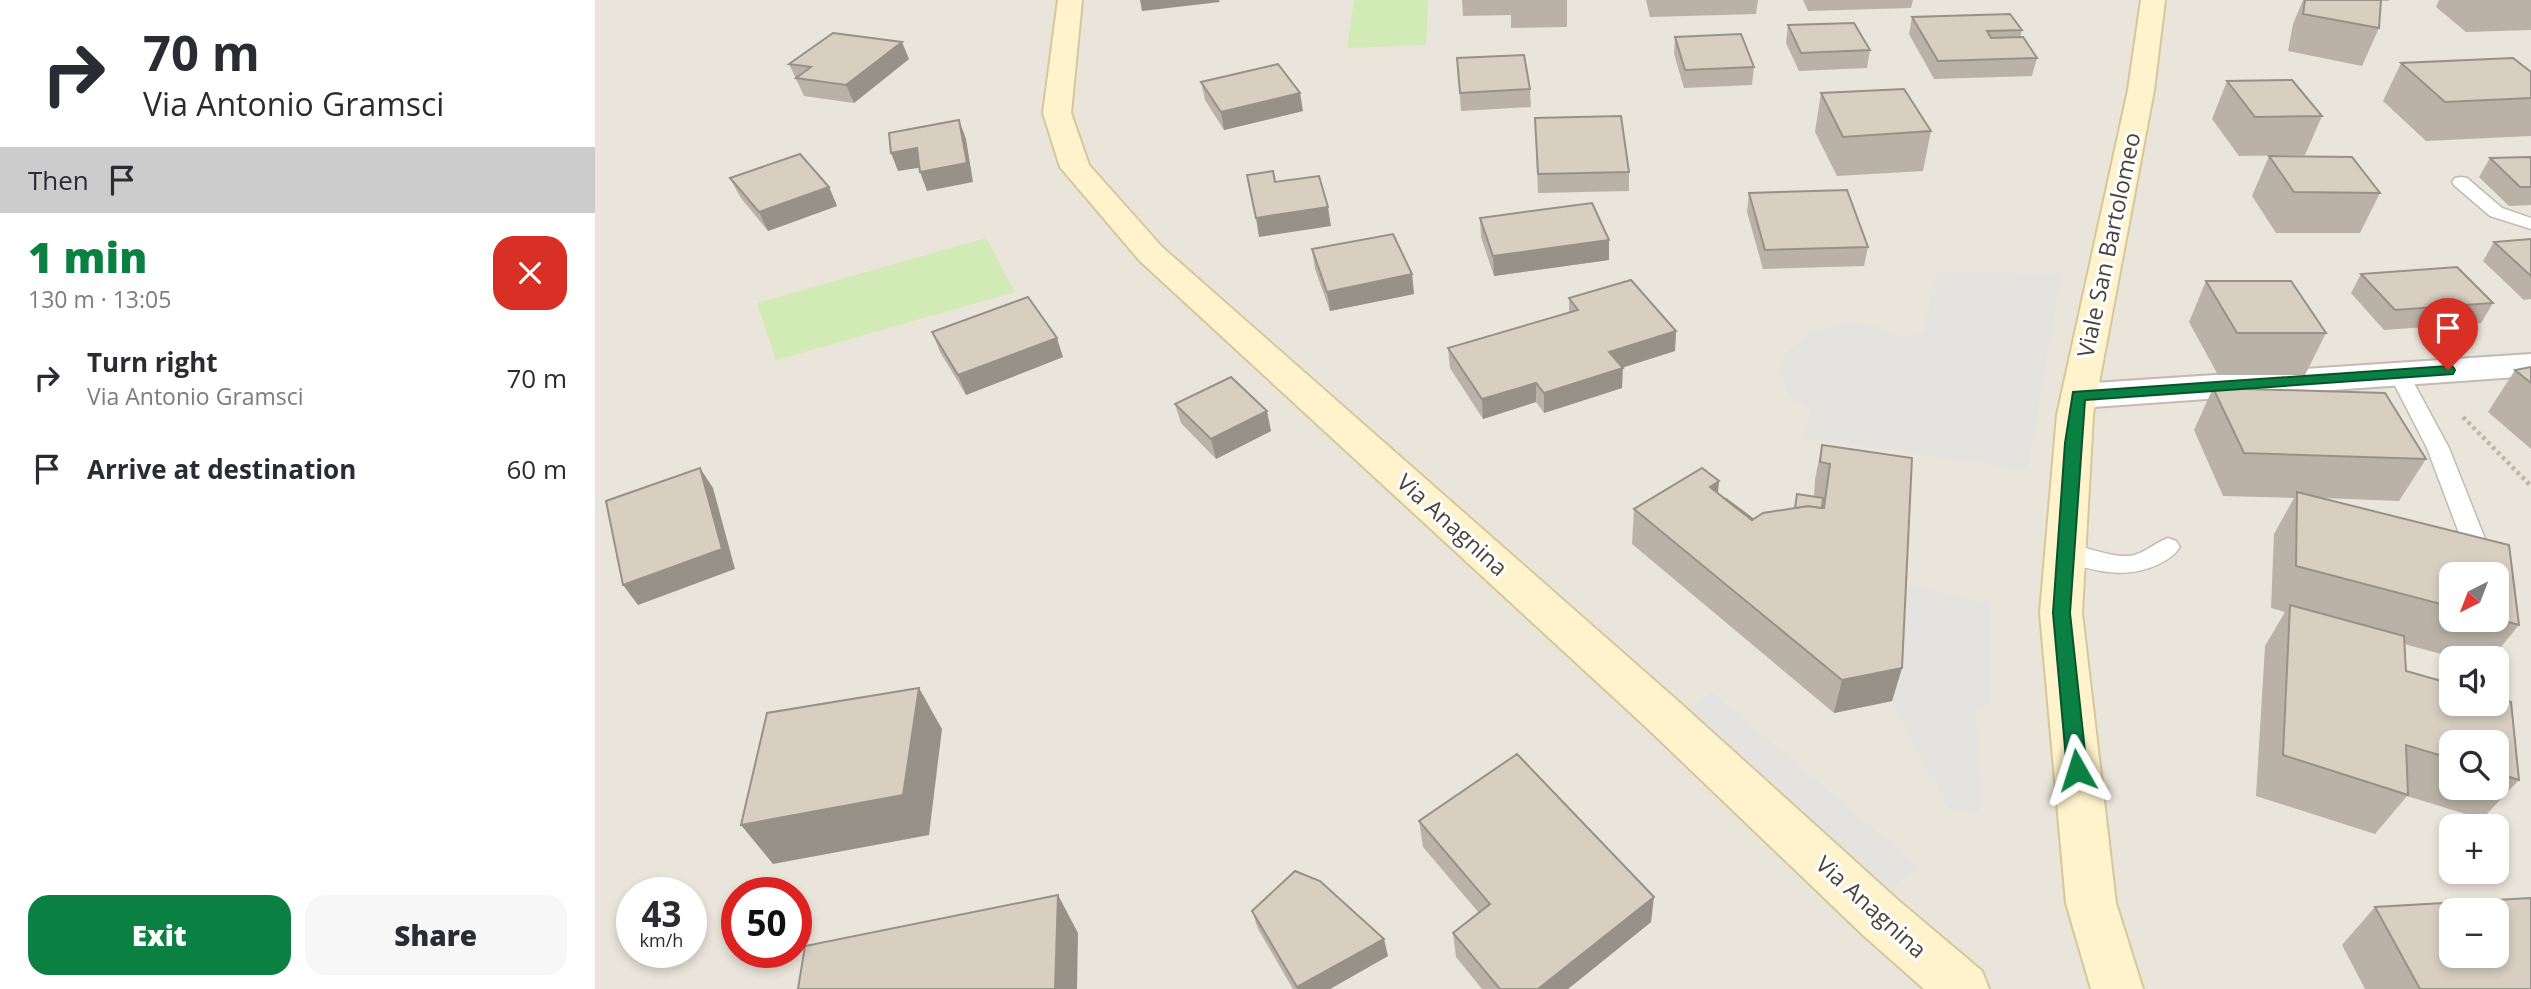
<!DOCTYPE html>
<html lang="en">
<head>
<meta charset="utf-8">
<style>
  :root { --surface:#fff; --page:#f7f7f7; --text:#2b2b33; --muted:#7c7c81; --accent:#0b8043 }
  body { margin:0; font-family:"Open Sans",sans-serif; background:var(--page); color:var(--text); height:100vh; display:flex; flex-direction:column; font-size:26px; white-space:nowrap }
  * { box-sizing:border-box; margin:0 }
  p { font-size:23px; color:var(--muted) }
  .icon { flex:none; width:38px; height:38px; fill:none; stroke:currentColor; stroke-width:2; stroke-linecap:round; stroke-linejoin:round }
  .map { position:relative; flex:1; overflow:hidden }
  .drawer { display:flex; flex-direction:column; background:var(--surface); width:595px }
  .drawer>* { flex:none }
  .guide { background:#fff; color:var(--text); overflow:hidden }
  .needle { width:46px; rotate:222deg }
  .fabs { position:absolute; left:1844px; top:562px; display:grid; gap:14px }
  .fabs a { display:grid; place-items:center; width:70px; height:70px; border-radius:14px; background:var(--surface); box-shadow:0 4px 10px #0003; font-size:35px }
  .speed { position:absolute; left:21px; top:877px; display:flex; gap:14px; font-size:35px; font-weight:700; text-align:center }
  .speed>* { display:grid; place-content:center; width:91px; height:91px; border-radius:50%; background:var(--surface); box-shadow:0 4px 10px #0003; line-height:1 }
  .speed small { font-size:18px; font-weight:400 }
  .speed .limit { border:10px solid #d22; background:#fff; color:#111 }
  .pin { position:absolute; display:grid; place-items:center; width:60px; height:60px; color:#fff; margin:-72px -30px; border-radius:50% 50% 50% 0; rotate:-45deg; box-shadow:0 0 7px #0007 }
  .pin .icon { rotate:45deg }
  .me { position:absolute; width:77px; margin:-38px; rotate:354deg; stroke-linejoin:round; filter:drop-shadow(0 0 5px #0008) }
  .turn { display:flex; align-items:center; gap:24px; height:147px; padding:0 28px; font-size:32px }
  .turn .icon { width:91px; height:91px; stroke-width:2.5 }
  .turn b { display:block; font-size:49px; line-height:60px }
  .then { display:flex; align-items:center; height:66px; padding:0 28px; background:#0003; gap:14px; font-size:26px }
  .round { display:grid; place-items:center; flex:none; width:74px; height:74px; border-radius:21px; background:var(--page) }
  .head { display:flex; align-items:center; justify-content:space-between; height:119px; padding:0 28px }
  h1 { font-size:42px; font-weight:800; line-height:52px; color:var(--accent) }
  .button { display:flex; gap:14px; margin-top:auto; padding:14px 28px }
  .button a { flex:1; height:80px; border-radius:21px; background:var(--accent); color:#fff; font-size:28px; font-weight:800; line-height:80px; text-align:center }
  .button a+a { background:var(--page); color:var(--text) }
  ul { padding:0; list-style:none }
  li { display:flex; align-items:center; gap:21px; height:91px; padding:0 28px }
  li div { flex:1 }
  li b { display:block; font-size:26px }
  li em { font-style:normal }
  main { display:flex; flex:1; min-height:0 }
  .map>svg:first-child { display:block }
  .residential { fill:#eae5da; fill-rule:evenodd }
  .green { fill:#d2eab5 }
  .parking { fill:#e5e3e0 }
  .lines { fill:none; stroke-linecap:round; stroke-linejoin:round }
  .lane-casing { stroke:#c2bbae; stroke-width:3 }
  .street-casing { stroke:#c2bbae; stroke-width:4 }
  .secondary-casing { stroke:#d6c79b; stroke-width:4 }
  .path { stroke:#c4b79f; stroke-width:4.5; stroke-dasharray:3.5 3.5; stroke-linecap:butt }
  .lane { fill:#fff; fill-rule:evenodd }
  .street { fill:#fff; fill-rule:evenodd }
  .secondary { fill:#fff3cd; fill-rule:evenodd }
  .wall { fill:#bab2a6; fill-rule:evenodd }
  .shaded-wall { fill:#979187 }
  .building { fill:#d8cfc1; stroke:#979187; stroke-width:2; fill-rule:evenodd }
  .route { fill:#0b8043; stroke:#07532c; stroke-width:2 }
  .labels { text-anchor:middle; stroke-width:6; stroke-linejoin:round; paint-order:stroke }
  .street-label { font-size:23px; fill:#4b4439; stroke:#fff }
</style>
</head>
<body>
<main>
<section class="drawer">
<div class="guide">
<div class="turn"><svg class="icon" aria-label="right" viewBox="0 0 24 24"><path d="M7 20v-9h11M14 6l5 5-5 5"/></svg><div><b>70 m</b>Via Antonio Gramsci</div></div>
<div class="then">Then<svg class="icon" aria-label="arrive" viewBox="0 0 24 24"><path d="M6 21V4h12l-3 4 3 4H6"/></svg></div>
</div>
<div class="head"><div><h1>1 min</h1><p>130 m · 13:05</p></div><a class="round" style="background:#d93025;color:#fff"><svg class="icon" aria-label="close" viewBox="0 0 24 24"><path d="M6 6l12 12M18 6L6 18"/></svg></a></div>
<ul>
<li><svg class="icon" aria-label="right" viewBox="0 0 24 24"><path d="M7 20v-9h11M14 6l5 5-5 5"/></svg><div><b>Turn right</b><p>Via Antonio Gramsci</p></div><em>70 m</em></li>
<li><svg class="icon" aria-label="arrive" viewBox="0 0 24 24"><path d="M6 21V4h12l-3 4 3 4H6"/></svg><div><b>Arrive at destination</b></div><em>60 m</em></li>
</ul>
<div class="button"><a>Exit</a><a>Share</a></div>
</section>
<div class="map">
<svg width="1936" height="989" viewBox="0 0 1936 989">
  <rect width="100%" height="100%" fill="#f6f3ec"/>
  <!-- residential -->
  <path class="residential" d="M0,0H1936V989H0ZM1857,574H1902V620H1857ZM1857,658H1902V704H1857ZM1857,742H1902V788H1857ZM1857,826H1902V872H1857ZM37,892H96V952H37ZM142,892H201V952H142ZM1857,910H1902V956H1857Z"/>
  <!-- green -->
  <g class="green">
    <polygon points="759,0 833,0 831,45 752,48"/>
    <polygon points="391,238 420,292 181,360 162,303"/>
  </g>
  <!-- parking -->
  <g class="parking">
    <polygon points="1343,271 1466,274 1433,470 1208,438 1217,411 1194,396 1184,376 1189,355 1213,333 1252,322 1282,327 1307,337 1328,332"/>
    <polygon points="1303,583 1394,603 1394,703 1381,709 1386,813 1353,809 1297,701"/>
    <polygon points="1117,692 1323,866 1297,890 1091,712"/>
  </g>
  <g class="lines">
    <!-- lane casing -->
    <g class="lane-casing">
      <g id="lane">
        <polygon points="1866,177 1872,178 1907,208 1936,218 1936,229 1895,216 1860,186 1857,182 1860,178"/>
        <polygon points="1804,367 1811,369 1814,374 1854,448 1894,549 1890,555 1882,558 1874,555 1870,549 1832,448 1794,374 1797,369"/>
        <path d="M1573,538L1581,541L1585,547C1580,555 1572,560 1564,564C1529,581 1496,570 1462,559L1458,553L1462,547C1483,540 1509,558 1533,556C1548,555 1559,543 1573,538Z"/>
      </g>
    </g>
    <!-- street casing -->
    <g class="street-casing">
      <polygon id="street" points="1936,354 1936,376 1484,408 1471,404 1466,396 1471,388 1484,384"/>
    </g>
    <!-- secondary casing -->
    <g class="secondary-casing">
      <g id="secondary">
        <polygon points="463,0 487,0 476,113 494,165 567,247 1084,702 1304,901 1387,971 1394,989 1329,989 1268,935 1052,728 545,261 465,167 448,113"/>
        <polygon points="1546,0 1570,0 1559,90 1498,415 1487,613 1521,903 1548,989 1496,989 1471,903 1445,613 1462,415 1533,90"/>
      </g>
    </g>
    <!-- path -->
    <polyline class="path" points="1868,417 1936,486"/>
    <!-- lane -->
    <use href="#lane" class="lane"/>
    <!-- street -->
    <use href="#street" class="street"/>
    <!-- secondary -->
    <use href="#secondary" class="secondary"/>
  </g>
  <!-- wall -->
  <g class="wall">
    <polygon points="867,0 972,0 972,27 916,28 916,15 868,16"/>
    <polygon points="1051,0 1163,0 1161,14 1055,17"/>
    <polygon points="1208,0 1318,0 1316,8 1213,11"/>
    <polygon points="1708,0 1794,0 1793,1 1786,1 1784,28 1767,66 1693,51 1698,24"/>
    <polygon points="1844,0 1936,0 1936,30 1871,32 1841,7"/>
    <polygon points="1317,17 1427,30 1425,38 1442,58 1437,76 1339,79 1314,34"/>
    <polygon points="1193,25 1275,50 1272,68 1204,71 1191,43"/>
    <polygon points="1080,37 1159,67 1157,85 1089,88 1079,54"/>
    <polygon points="862,58 935,89 936,107 866,111"/>
    <polygon points="314,59 259,103 209,96 194,64"/>
    <polygon points="1806,63 1936,72 1936,136 1831,141 1788,101"/>
    <polygon points="1632,81 1727,116 1710,155 1644,156 1617,119"/>
    <polygon points="606,82 708,111 629,130 610,100"/>
    <polygon points="1226,93 1336,131 1328,171 1242,176 1220,132"/>
    <polygon points="940,118 1034,172 1034,191 943,193"/>
    <polygon points="1674,156 1785,193 1765,233 1681,233 1657,196"/>
    <polygon points="1936,157 1936,205 1914,206 1884,177 1895,158"/>
    <polygon points="135,178 234,187 242,206 173,231 145,197"/>
    <polygon points="1154,193 1273,247 1269,266 1168,269 1152,212"/>
    <polygon points="885,218 1014,260 899,276 886,237"/>
    <polygon points="1936,239 1936,299 1929,300 1888,261 1899,242"/>
    <polygon points="717,249 817,274 819,294 735,311 720,269"/>
    <polygon points="1766,274 1898,303 1886,323 1789,330 1756,293"/>
    <polygon points="1611,281 1731,333 1710,375 1623,375 1594,322"/>
    <polygon points="974,298 1081,331 1080,351 1027,368 1027,388 949,413 941,402 888,419 855,368 853,348 974,313"/>
    <polygon points="337,332 468,357 371,395 345,352"/>
    <polygon points="1936,367 1936,449 1893,412 1920,370"/>
    <path d="M1618,388L1790,393L1831,459L1804,501L1727,498L1914,545L1924,625L1897,658H1861L1809,644L1811,671L1857,684V704H1902V698L1916,702L1924,780L1887,819L1812,796L1780,834L1661,796L1670,646L1690,612L1676,608L1679,534L1699,498L1628,496L1599,430ZM1857,574H1902V620H1857ZM1857,742H1902V773L1924,780L1902,773V788H1857Z"/>
    <polygon points="580,404 676,431 621,459 586,423"/>
    <polygon points="1227,445 1317,458 1307,668 1297,701 1239,713 1037,544 1039,509 1124,481 1123,493 1158,519 1200,508 1219,496 1220,479"/>
    <polygon points="824,821 1056,922 973,989 887,989 861,957 858,933 884,913 828,847"/>
    <polygon points="1780,907 1936,989 1770,989 1747,945"/>
    <polygon points="657,911 793,956 735,989 698,989 663,929"/>
  </g>
  <!-- shaded-wall -->
  <g class="shaded-wall">
    <polygon points="545,0 624,0 625,2 547,11"/>
    <polygon points="307,42 314,59 259,103 251,85"/>
    <polygon points="705,93 708,111 629,130 626,112"/>
    <polygon points="364,120 371,139 378,182 332,191 325,172"/>
    <polygon points="322,148 329,167 303,171 296,153"/>
    <polygon points="234,187 242,206 173,231 164,212"/>
    <polygon points="733,207 736,226 664,237 661,218"/>
    <polygon points="1014,240 1014,260 899,276 898,256"/>
    <polygon points="817,274 819,294 735,311 732,292"/>
    <polygon points="1081,331 1080,351 1013,372 1014,352"/>
    <polygon points="462,338 468,357 371,395 363,375"/>
    <polygon points="1028,368 1027,388 949,413 949,393"/>
    <polygon points="941,383 941,402 888,419 887,399"/>
    <polygon points="672,411 676,431 621,459 616,439"/>
    <polygon points="105,468 118,488 140,569 43,605 28,585"/>
    <polygon points="1124,481 1120,516 1115,487"/>
    <polygon points="1307,668 1297,701 1239,713 1247,680"/>
    <polygon points="324,688 347,729 334,835 178,864 146,825"/>
    <polygon points="463,895 483,933 482,989 460,989"/>
    <polygon points="1059,897 1056,922 973,989 943,989"/>
    <polygon points="789,939 793,956 735,989 702,989 702,987"/>
  </g>
  <!-- building -->
  <g class="building">
    <polygon points="1710,0 1786,0 1784,28 1708,14"/>
    <polygon points="1415,14 1427,30 1392,31 1396,38 1428,37 1442,58 1343,61 1317,17"/>
    <polygon points="1259,23 1275,50 1206,53 1193,25"/>
    <polygon points="238,33 307,42 251,85 201,78 216,67 194,64"/>
    <polygon points="1146,34 1159,67 1090,70 1080,37"/>
    <polygon points="929,55 935,89 865,93 862,58"/>
    <polygon points="1918,58 1936,72 1936,98 1850,102 1806,63"/>
    <polygon points="683,64 705,93 626,112 606,82"/>
    <polygon points="1697,80 1727,116 1660,117 1632,81"/>
    <polygon points="1309,89 1336,131 1248,137 1226,93"/>
    <polygon points="1026,116 1034,172 943,174 940,118"/>
    <polygon points="364,120 372,163 325,172 322,148 296,153 294,133"/>
    <polygon points="205,154 234,187 164,212 135,178"/>
    <polygon points="1674,156 1757,157 1785,193 1699,192"/>
    <polygon points="1936,157 1936,187 1925,187 1895,158"/>
    <polygon points="678,171 680,182 724,176 733,207 661,218 652,175"/>
    <polygon points="1252,190 1273,247 1170,250 1154,193"/>
    <polygon points="997,203 1014,240 898,256 885,218"/>
    <polygon points="798,234 817,274 732,292 717,249"/>
    <polygon points="1936,239 1936,276 1899,242"/>
    <polygon points="1862,267 1898,303 1800,310 1766,274"/>
    <polygon points="1036,280 1081,331 1014,352 1028,368 949,393 941,383 887,399 853,348 983,310 974,298"/>
    <polygon points="1611,281 1696,281 1731,333 1642,333"/>
    <polygon points="433,297 462,338 363,375 337,332"/>
    <polygon points="1936,367 1936,383 1920,370"/>
    <polygon points="636,377 672,411 616,439 580,404"/>
    <polygon points="1618,388 1790,393 1831,459 1649,453"/>
    <polygon points="1227,445 1317,458 1307,668 1247,680 1039,509 1107,468 1124,481 1115,487 1157,520 1168,513 1213,506 1229,508 1235,464 1225,462"/>
    <polygon points="105,468 127,549 28,585 11,501"/>
    <polygon points="1702,492 1914,545 1924,625 1902,619 1902,574 1857,574 1857,607 1701,566"/>
    <polygon points="1202,494 1228,498 1227,508 1213,506 1200,508"/>
    <polygon points="1130,499 1131,499 1158,519 1157,520"/>
    <polygon points="1695,605 1809,636 1811,671 1857,684 1857,704 1902,704 1902,698 1916,702 1924,780 1902,773 1902,742 1857,742 1857,759 1811,745 1813,795 1688,755"/>
    <polygon points="324,688 308,795 146,825 172,713"/>
    <polygon points="922,754 1059,897 943,989 905,989 858,933 895,904 824,821"/>
    <polygon points="700,871 725,881 789,939 702,987 657,911"/>
    <polygon points="463,895 460,989 203,989 210,946"/>
    <path d="M1936,898V989H1825L1780,907ZM1857,910H1902V956H1857Z"/>
  </g>
  <!-- route -->
  <polygon class="route" points="1853,366 1858,367 1860,370 1858,374 1490,400 1475,613 1492,770 1489,776 1482,778 1475,776 1472,770 1458,613 1470,443 1478,392"/>
  <g class="labels">
    <!-- street labels -->
    <g class="street-label">
      <text transform="translate(1514 245) rotate(-78)" y="8">Viale San Bartolomeo</text>
      <text transform="translate(857 525) rotate(42)" y="8">Via Anagnina</text>
      <text transform="translate(1276 907) rotate(42)" y="8">Via Anagnina</text>
    </g>
  </g>
</svg>
<div class="fabs">
<a><svg class="needle" viewBox="-14 -14 28 28"><path d="M0-13l5 13h-10z" fill="#e53935"/><path d="M0 13l5-13h-10z" fill="#7c7c81"/></svg></a>
<a><svg class="icon" aria-label="sound" viewBox="0 0 24 24"><path d="M4 9h4l5-4v14l-5-4H4zM17 9q2 3 0 6"/></svg></a>
<a><svg class="icon" aria-label="search" viewBox="0 0 24 24"><circle cx="10" cy="10" r="6"/><path d="M15 15l6 6"/></svg></a>
<a>+</a>
<a>−</a>
</div>
<div class="speed"><div>43<small>km/h</small></div><div class="limit">50</div></div>
<div class="pin" style="left:1853px;top:370px;background:#d93025"><svg class="icon" aria-label="arrive" viewBox="0 0 24 24"><path d="M6 21V4h12l-3 4 3 4H6"/></svg></div>
<svg class="me" style="left:1482px;top:770px" viewBox="-20 -20 40 40"><path d="M0-17L14 15 0 8-14 15z" fill="#0b8043" stroke="#fff" stroke-width="4"/></svg>
</div>
</main>
</body>
</html>
